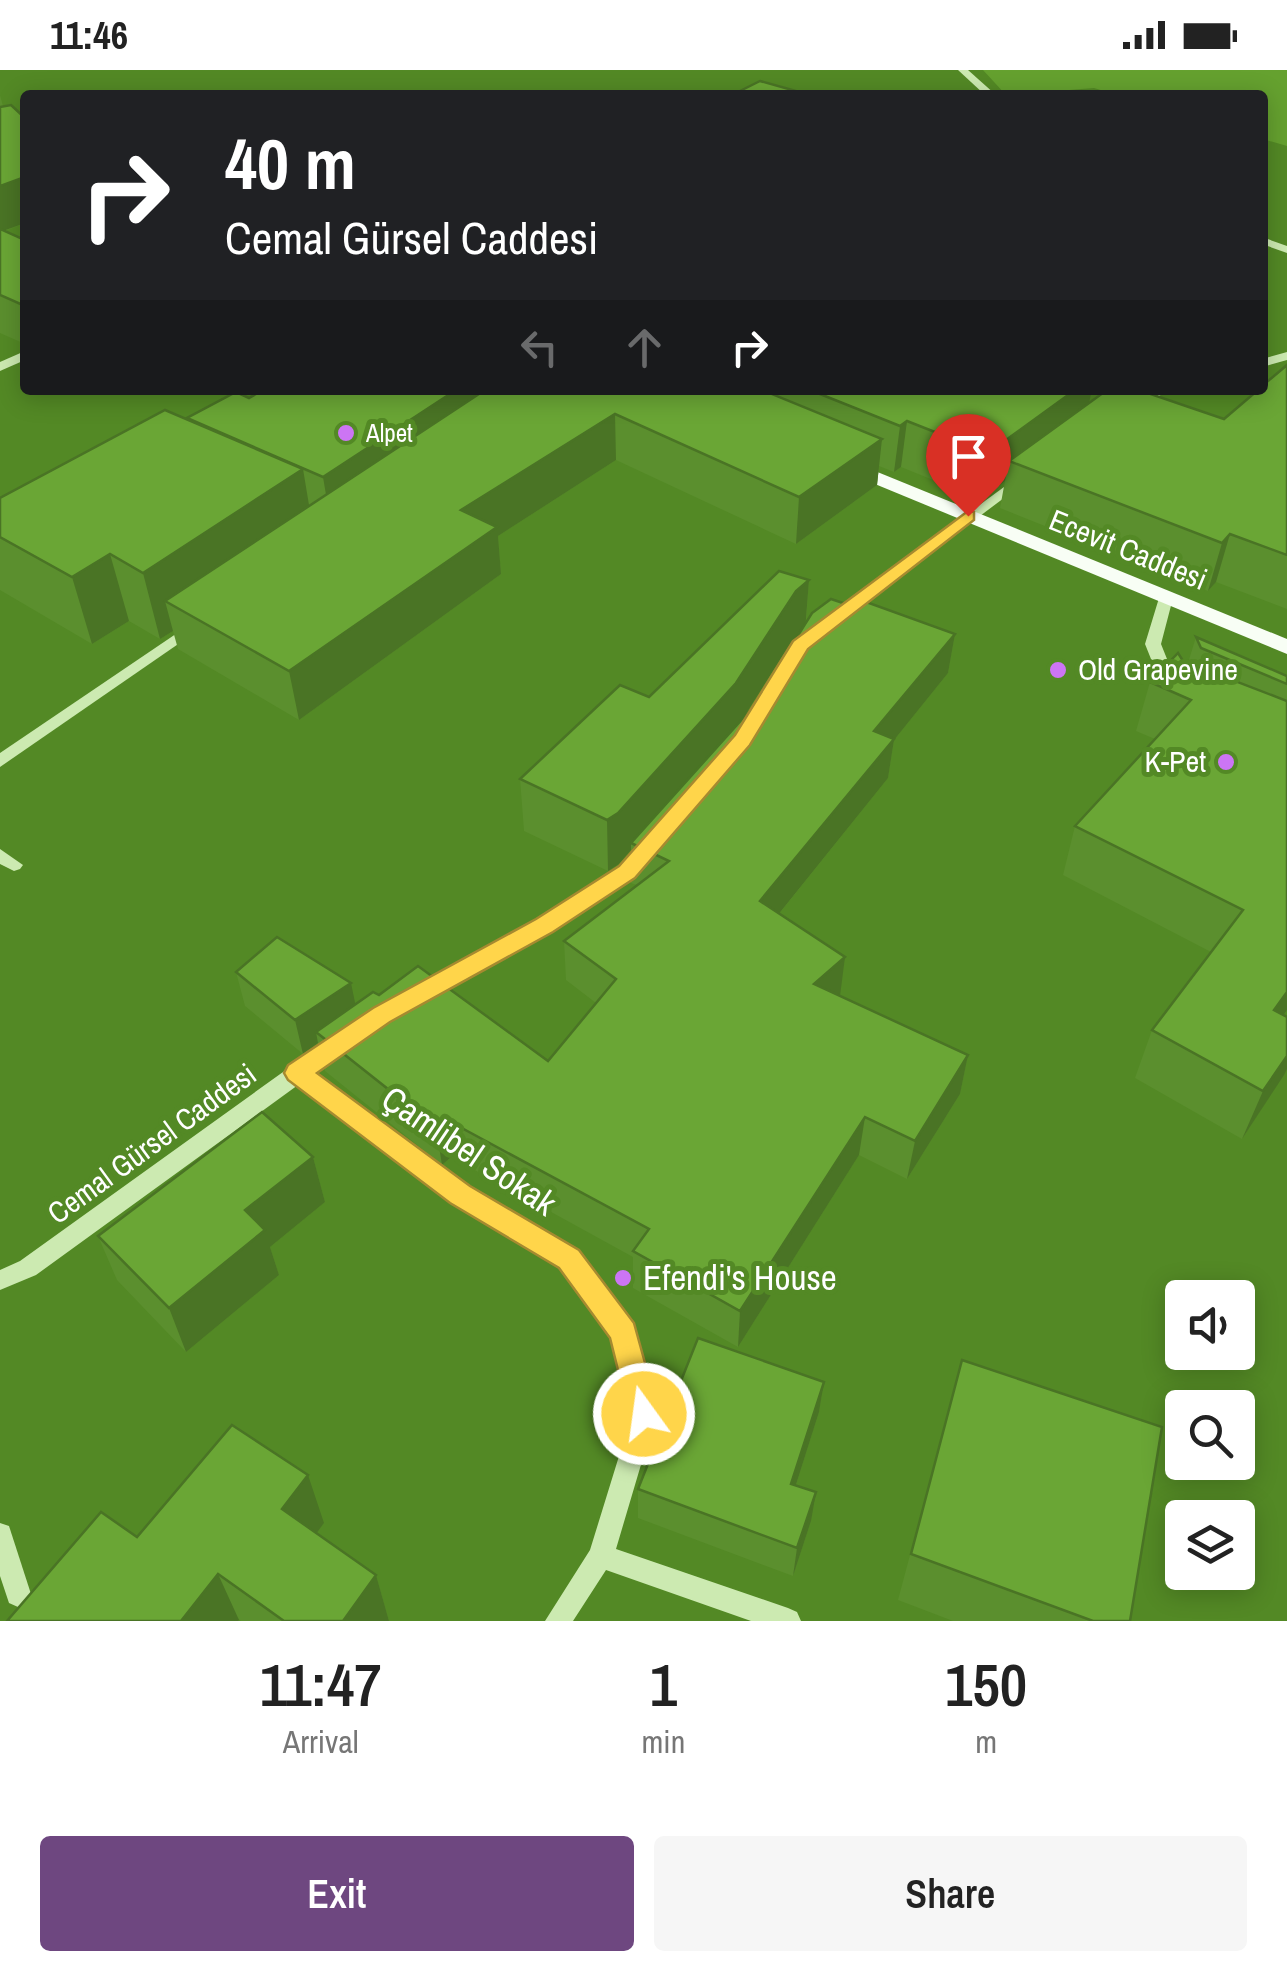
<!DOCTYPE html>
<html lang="en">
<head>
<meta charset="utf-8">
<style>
  :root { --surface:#fff; --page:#f6f6f6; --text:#222; --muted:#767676; --accent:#6e4780 }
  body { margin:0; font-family:"Archivo Narrow",sans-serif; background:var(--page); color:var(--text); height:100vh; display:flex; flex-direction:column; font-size:38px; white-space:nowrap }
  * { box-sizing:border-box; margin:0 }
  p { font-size:32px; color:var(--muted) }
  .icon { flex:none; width:55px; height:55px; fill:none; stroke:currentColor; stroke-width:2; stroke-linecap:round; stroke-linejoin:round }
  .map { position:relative; height:1551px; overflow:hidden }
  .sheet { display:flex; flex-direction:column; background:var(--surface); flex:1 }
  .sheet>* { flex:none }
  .banner { position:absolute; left:20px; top:20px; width:1248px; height:305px; border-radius:10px; box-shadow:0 5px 25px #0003; background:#202124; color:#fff; overflow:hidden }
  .tools { position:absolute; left:1165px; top:1210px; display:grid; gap:20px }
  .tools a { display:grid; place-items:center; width:90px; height:90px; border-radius:10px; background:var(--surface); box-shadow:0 5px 25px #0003; font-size:50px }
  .pin { position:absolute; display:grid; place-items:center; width:85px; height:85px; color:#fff; margin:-102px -42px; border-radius:50% 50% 50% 0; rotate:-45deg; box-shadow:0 0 10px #0007 }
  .pin .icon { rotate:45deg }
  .me { position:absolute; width:110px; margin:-55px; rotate:346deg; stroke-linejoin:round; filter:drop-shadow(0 0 8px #0008) }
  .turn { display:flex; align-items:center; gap:35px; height:210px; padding:0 40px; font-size:45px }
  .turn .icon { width:130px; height:130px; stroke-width:2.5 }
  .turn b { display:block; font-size:70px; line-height:85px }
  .lanes { display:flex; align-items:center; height:95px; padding:0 40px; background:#0003; justify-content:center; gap:50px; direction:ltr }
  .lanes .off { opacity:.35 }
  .eta { display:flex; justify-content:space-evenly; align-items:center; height:170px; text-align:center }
  .eta b { font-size:60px; font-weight:600; line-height:70px }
  .cta { display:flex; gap:20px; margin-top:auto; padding:20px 40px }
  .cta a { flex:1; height:115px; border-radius:10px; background:var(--accent); color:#fff; font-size:40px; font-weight:600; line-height:115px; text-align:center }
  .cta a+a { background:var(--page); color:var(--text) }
  .status { display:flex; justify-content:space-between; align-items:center; height:70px; padding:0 50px; background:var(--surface); direction:ltr }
  .status svg { height:28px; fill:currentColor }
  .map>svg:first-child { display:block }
  .green { fill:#65a12f }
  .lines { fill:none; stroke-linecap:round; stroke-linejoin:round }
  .minor { fill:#cceab1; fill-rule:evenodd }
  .major { fill:#f8fef5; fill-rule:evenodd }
  .wall { fill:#5b8f2e; fill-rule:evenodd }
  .shaded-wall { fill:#4a7425 }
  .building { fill:#6aa635; stroke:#4a7425; stroke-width:2.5 }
  .route { fill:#ffd54a; stroke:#a68a30; stroke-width:2.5 }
  .poi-dot { fill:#cc75f4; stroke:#538925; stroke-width:4 }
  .labels { text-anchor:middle; stroke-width:10; stroke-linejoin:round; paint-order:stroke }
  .far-poi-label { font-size:25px; fill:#fff; stroke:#538925; text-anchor:start }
  .street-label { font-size:30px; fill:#fff; stroke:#538925 }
  .poi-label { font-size:30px; fill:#fff; stroke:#538925; text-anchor:start }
  .near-street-label { font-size:35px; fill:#fff; stroke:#538925 }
  .near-poi-label { font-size:35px; fill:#fff; stroke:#538925; text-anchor:start }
</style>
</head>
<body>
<div class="status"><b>11:46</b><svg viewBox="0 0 49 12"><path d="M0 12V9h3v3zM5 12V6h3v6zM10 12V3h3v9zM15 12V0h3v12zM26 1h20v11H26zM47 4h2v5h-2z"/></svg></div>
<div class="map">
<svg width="1287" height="1551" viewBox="0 0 1287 1551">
  <rect width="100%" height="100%" fill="#538925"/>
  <!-- green -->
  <polygon class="green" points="983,0 1287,0 1287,76 1263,69 1262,25 1117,25 1094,18 1006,25"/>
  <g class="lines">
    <!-- minor -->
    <g class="minor">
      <polygon points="958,0 968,0 996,25 985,25"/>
      <polygon points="1262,167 1287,176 1287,183 1262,174"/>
      <polygon points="25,281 25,290 0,301 0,292"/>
      <polygon points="1287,282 1287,290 1262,297 1262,289"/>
      <polygon points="1153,320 1169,320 1137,339 1126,336"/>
      <polygon points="1023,403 1030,407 1028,410 837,553 827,553 824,550 827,547"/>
      <polygon points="1166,524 1173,528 1161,574 1179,619 1171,624 1163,619 1145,574 1159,528"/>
      <polygon points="195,551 203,556 200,559 0,697 0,683"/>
      <path d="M647,773L653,775L656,779L653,783C589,848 507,886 428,928H414L411,923L414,918L564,837L618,797L641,775Z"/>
      <polygon points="0,779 23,795 20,799 14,801 0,794"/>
      <polygon points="340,966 347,969 350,974 347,979 313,1004 468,1119 577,1182 632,1256 656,1344 616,1479 788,1538 797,1542 801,1551 751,1551 606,1500 573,1551 545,1551 590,1480 632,1344 614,1267 561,1196 452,1131 298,1015 36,1205 0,1220 0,1200 20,1191 290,997"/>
      <polygon points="0,1453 9,1456 31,1524 27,1533 18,1537 9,1533 0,1506"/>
    </g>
    <!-- major -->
    <polygon class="major" points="848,390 1287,569 1287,584 841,400 838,396"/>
  </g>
  <!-- wall -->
  <g class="wall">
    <polygon points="0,25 3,36 25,48 25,153 5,161 25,170 25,274 0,263"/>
    <polygon points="1287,295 1287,539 1216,512 1208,521 1000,438 1005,411 980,429 901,397 894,402 879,396 877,415 796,474 616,390 498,466 501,504 299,650 178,579 173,561 160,569 129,551 92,574 0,520 0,428 188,350 249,328 263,320 1092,320 1089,333 1224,349"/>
    <path d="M809,510L806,553L955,564L948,603L894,670L888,708L779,844L840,926L968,985L960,1024L907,1109L859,1085L738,1277L633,1218V1187L451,1087L442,1095L325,1001L318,973L303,984L245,936L236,902L355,934L379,925L548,991L596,933L566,910L564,871L637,815L631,813V780L619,794L608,801L524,761L520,709L649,627ZM797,567L753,637L742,650L792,571Z"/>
    <polygon points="1196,567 1287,606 1287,940 1284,945 1287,947 1287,999 1242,1069 1135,1008 1152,960 1211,882 1063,805 1075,756 1155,669 1136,661 1150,612 1183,591 1188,593"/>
    <polygon points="313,1087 325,1132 270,1177 279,1205 186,1282 117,1210 98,1166"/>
    <polygon points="962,1290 1130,1551 953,1551 898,1530"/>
    <polygon points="824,1312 819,1342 796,1415 811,1451 793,1506 638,1448 638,1419"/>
    <polygon points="324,1453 316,1463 376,1505 389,1551 241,1551 137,1467"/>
  </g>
  <!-- shaded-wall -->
  <g class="shaded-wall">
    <polygon points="25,107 25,153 0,162 0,116"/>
    <polygon points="456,320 512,320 331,454 323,407"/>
    <polygon points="1045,320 1092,320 1085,351 1009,391 1005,411 980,429 988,383"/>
    <polygon points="615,344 616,390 498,466 501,504 299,650 289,601 461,440"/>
    <polygon points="907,351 901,397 894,402 900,356"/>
    <polygon points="882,369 877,415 796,474 799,427"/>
    <polygon points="303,399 314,465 165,531 173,561 160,569 143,503"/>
    <polygon points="1230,464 1216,512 1208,521 1222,473"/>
    <polygon points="110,484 129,551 92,574 72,507"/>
    <polygon points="809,510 805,561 792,571 733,664 631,773 631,780 619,794 608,801 607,750 796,521"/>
    <polygon points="955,564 948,603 894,670 888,708 757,871 760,831 874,661"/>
    <polygon points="845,887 840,926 814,914"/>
    <polygon points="351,913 358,947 316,962 318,973 303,984 295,950"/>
    <polygon points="1287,922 1287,940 1254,988 1274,940"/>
    <polygon points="968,985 960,1024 907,1109 915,1071"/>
    <polygon points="1287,986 1287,999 1284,1005 1242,1069 1263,1021"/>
    <polygon points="865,1047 859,1085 738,1277 740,1241"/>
    <polygon points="445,1049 451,1087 442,1095 436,1057"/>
    <polygon points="313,1087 325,1132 270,1177 279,1205 186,1282 169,1238 245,1140"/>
    <polygon points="824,1312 819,1342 787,1443 791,1414"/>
    <polygon points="308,1405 324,1453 299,1487 282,1439"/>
    <polygon points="816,1422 811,1451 793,1506 797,1478"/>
    <polygon points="218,1504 239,1550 238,1551 181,1551"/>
    <polygon points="376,1505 389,1551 343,1551"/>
  </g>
  <!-- building -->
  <g class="building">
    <polygon points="760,11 810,25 732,25"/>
    <polygon points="11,35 25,48 25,107 0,116 0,37"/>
    <polygon points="0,159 25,170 25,236 0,225"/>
    <polygon points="1287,295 1287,485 1230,464 1222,473 1009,391 1107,320 1139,320 1224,349 1258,320 1262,320 1262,316"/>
    <polygon points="263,320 456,320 323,407 187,348 236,322 249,328"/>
    <polygon points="485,320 762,320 882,369 799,427 615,344 461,440 497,457 289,601 165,531"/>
    <polygon points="810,320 1075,320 988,383 907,351 900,356"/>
    <polygon points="165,340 303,399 143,503 110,484 72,507 0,467 0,428"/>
    <polygon points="779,501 809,510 796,521 736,613 618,743 607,750 520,709 620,615 649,627"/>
    <polygon points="831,529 852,536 858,529 955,564 874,661 894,669 760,831 845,887 814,914 968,985 915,1071 865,1047 740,1241 633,1181 649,1159 445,1049 436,1057 316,962 373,922 379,925 418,896 548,991 616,909 564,871 669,791 631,773 753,637 812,543"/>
    <polygon points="1196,567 1287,606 1287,614 1201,578"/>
    <polygon points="1178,583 1183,591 1287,631 1287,922 1274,940 1287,947 1287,986 1263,1021 1152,960 1243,840 1075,756 1191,630 1150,612"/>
    <polygon points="277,867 351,913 295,950 236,902"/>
    <polygon points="262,1042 313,1087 245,1140 265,1160 169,1238 98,1166"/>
    <polygon points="698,1268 824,1312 791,1414 816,1422 797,1478 638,1419"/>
    <polygon points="962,1290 1162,1357 1130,1551 1093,1551 911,1484"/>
    <polygon points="232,1355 308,1405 282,1439 376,1505 343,1551 284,1551 218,1504 181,1551 7,1551 101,1442 137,1467"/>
  </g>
  <!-- route -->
  <polygon class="route" points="968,441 974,442 974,450 808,579 750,675 635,808 553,862 390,952 317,1003 470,1116 579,1180 634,1253 659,1344 655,1354 644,1359 633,1354 629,1344 610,1268 559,1198 450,1133 288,1010 284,1003 288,995 373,938 536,849 619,796 735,665 793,571"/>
  <!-- markers -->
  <g class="poi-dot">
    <circle cx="346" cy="363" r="10"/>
    <circle cx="1058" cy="600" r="10"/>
    <circle cx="1226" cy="692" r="10"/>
    <circle cx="623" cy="1208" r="10"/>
  </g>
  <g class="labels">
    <!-- far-poi labels -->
    <g class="far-poi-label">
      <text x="366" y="372">Alpet</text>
    </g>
    <!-- street labels -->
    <g class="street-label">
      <text transform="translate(1128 480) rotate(22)" y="10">Ecevit Caddesi</text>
      <text transform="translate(152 1074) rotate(-36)" y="10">Cemal Gürsel Caddesi</text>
    </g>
    <!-- poi labels -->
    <g class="poi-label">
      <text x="1078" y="610">Old Grapevine</text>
      <text x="1206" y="702" text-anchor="end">K-Pet</text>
    </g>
    <!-- near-street labels -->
    <g class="near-street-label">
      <text transform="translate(469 1081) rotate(34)" y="12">Çamlibel Sokak</text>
    </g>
    <!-- near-poi labels -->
    <g class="near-poi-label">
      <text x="643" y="1220">Efendi's House</text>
    </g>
  </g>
</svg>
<div class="tools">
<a><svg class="icon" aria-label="sound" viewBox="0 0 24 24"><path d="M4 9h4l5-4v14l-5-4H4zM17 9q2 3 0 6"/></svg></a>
<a><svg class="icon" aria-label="search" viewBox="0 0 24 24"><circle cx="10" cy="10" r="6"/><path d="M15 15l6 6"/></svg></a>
<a><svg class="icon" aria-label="layers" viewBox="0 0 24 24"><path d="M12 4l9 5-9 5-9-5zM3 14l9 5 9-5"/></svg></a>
</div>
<div class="pin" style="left:968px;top:446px;background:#d93025"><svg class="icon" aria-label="arrive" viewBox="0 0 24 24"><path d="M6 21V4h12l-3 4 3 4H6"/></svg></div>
<svg class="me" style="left:644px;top:1344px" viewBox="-20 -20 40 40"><circle r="17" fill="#ffd54a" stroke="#fff" stroke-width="3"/><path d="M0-11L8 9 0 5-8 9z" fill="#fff"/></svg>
<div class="banner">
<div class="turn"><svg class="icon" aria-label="right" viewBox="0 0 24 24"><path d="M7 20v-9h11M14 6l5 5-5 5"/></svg><div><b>40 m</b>Cemal Gürsel Caddesi</div></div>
<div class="lanes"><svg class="icon off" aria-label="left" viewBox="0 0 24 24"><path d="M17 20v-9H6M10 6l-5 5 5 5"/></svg><svg class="icon off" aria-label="ahead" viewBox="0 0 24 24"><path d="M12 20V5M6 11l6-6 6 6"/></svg><svg class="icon" aria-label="right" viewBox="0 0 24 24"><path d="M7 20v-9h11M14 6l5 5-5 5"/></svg></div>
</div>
</div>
<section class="sheet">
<div class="eta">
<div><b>11:47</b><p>Arrival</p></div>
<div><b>1</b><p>min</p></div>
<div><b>150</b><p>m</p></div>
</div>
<div class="cta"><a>Exit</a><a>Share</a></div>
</section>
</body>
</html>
